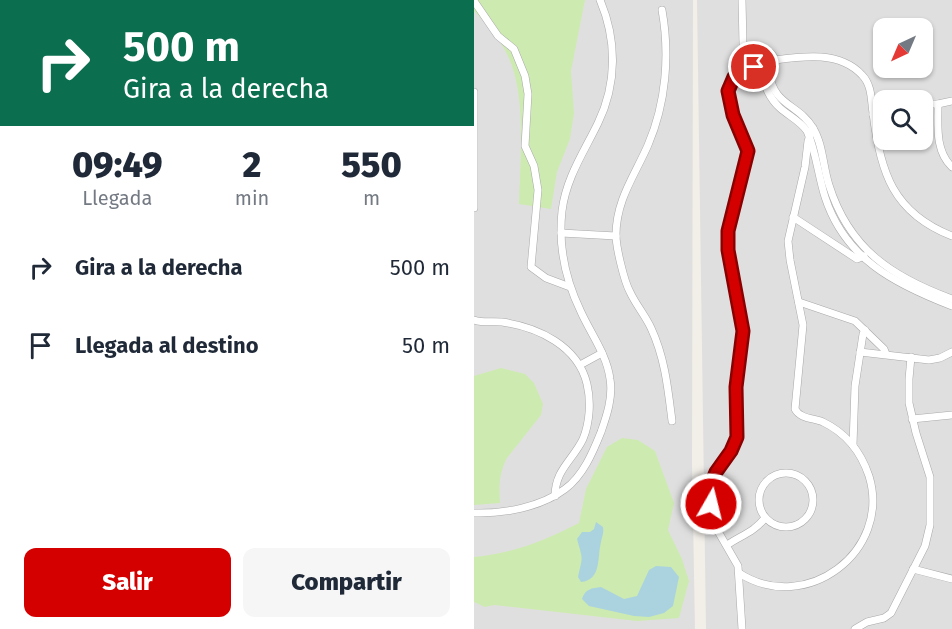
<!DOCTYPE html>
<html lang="es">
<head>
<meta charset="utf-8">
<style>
  :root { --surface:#fff; --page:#f6f6f7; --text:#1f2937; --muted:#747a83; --accent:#d40000 }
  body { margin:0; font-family:"Fira Sans",sans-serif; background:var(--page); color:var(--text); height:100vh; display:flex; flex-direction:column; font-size:22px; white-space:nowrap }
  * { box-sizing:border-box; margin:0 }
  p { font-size:20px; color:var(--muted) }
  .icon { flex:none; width:33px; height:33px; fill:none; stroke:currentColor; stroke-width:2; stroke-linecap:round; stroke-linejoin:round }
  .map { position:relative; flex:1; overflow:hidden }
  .details { display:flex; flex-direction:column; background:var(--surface); width:474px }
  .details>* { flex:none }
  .top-card { background:#0b6e4f; color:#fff; overflow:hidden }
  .needle { width:39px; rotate:224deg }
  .fabs { position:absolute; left:399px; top:18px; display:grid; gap:12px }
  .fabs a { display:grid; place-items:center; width:60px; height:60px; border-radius:12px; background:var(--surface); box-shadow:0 2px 4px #0004; font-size:30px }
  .pin { position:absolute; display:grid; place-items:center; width:51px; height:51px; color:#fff; margin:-26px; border:3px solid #fff; border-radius:50%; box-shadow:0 2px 6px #0007 }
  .me { position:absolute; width:66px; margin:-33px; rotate:8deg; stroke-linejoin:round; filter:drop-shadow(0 0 4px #0008) }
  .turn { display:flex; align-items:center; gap:21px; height:126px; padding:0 24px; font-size:27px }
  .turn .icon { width:78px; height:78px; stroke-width:2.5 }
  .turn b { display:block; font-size:42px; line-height:51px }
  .eta { display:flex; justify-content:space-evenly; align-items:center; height:102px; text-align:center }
  .eta b { font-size:36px; font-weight:800; line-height:42px }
  .button { display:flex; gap:12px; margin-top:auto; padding:12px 24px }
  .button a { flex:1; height:69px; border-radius:12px; background:var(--accent); color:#fff; font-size:24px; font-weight:800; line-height:69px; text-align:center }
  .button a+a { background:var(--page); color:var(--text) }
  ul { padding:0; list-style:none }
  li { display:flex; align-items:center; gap:18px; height:78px; padding:0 24px }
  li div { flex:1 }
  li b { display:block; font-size:22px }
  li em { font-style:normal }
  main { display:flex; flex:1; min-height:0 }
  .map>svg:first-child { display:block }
  .residential { fill:#e0dfdf; fill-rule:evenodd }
  .grass { fill:#cdebb0 }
  .water { fill:#aad3df }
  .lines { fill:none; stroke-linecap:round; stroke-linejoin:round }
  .minor-casing { stroke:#a9a9a9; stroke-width:8 }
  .minor { stroke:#fff; stroke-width:7 }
  .route-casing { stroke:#8a0000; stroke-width:15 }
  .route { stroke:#d40000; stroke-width:10 }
</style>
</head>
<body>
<main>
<section class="details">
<div class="top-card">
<div class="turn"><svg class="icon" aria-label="right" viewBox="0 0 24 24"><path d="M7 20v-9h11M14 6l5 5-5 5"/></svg><div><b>500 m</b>Gira a la derecha</div></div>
</div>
<div class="eta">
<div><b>09:49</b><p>Llegada</p></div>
<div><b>2</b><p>min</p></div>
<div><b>550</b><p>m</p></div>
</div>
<ul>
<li><svg class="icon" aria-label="right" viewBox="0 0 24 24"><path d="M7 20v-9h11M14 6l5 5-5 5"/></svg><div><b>Gira a la derecha</b></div><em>500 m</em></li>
<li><svg class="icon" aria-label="arrive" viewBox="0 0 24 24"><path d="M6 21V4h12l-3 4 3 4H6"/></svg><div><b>Llegada al destino</b></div><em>50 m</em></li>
</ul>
<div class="button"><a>Salir</a><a>Compartir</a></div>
</section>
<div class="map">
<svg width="478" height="629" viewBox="0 0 478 629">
  <rect width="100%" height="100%" fill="#f2efe9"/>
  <!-- residential -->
  <g class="residential">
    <polygon points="0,0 219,0 218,462 221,629 0,629"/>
    <path d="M223,0H478V629H232ZM410,28H448V68H410ZM410,100H448V140H410Z"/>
  </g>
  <!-- grass -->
  <g class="grass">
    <path d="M0,0H111L97,71L100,113L96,139L83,172L77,209L45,204C46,160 53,96 34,56C26,39 13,24 0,11Z"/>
    <path d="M27,368L51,374L60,383L69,404L67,415L33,458C25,473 25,486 26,503L0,505V376Z"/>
    <path d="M148,438L164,440L181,451L200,503L194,530L208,559L215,581L205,618L163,621L20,605L11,607L0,602V557C38,554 72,540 105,523L112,489L133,447Z"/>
  </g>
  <!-- water -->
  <g class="water">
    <path d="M122,522L129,527C130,534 128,536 127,542C123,557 128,580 107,582L104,577C109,555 109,561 103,539L108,532H116L120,529Z"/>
    <path d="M182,566L197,567L205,577L199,606L190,613L175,617L160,616L115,606L108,599C111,589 118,588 127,587L150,599L163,596L175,570Z"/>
  </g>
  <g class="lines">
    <!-- minor casing -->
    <g class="minor-casing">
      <g id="minor">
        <polyline points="268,0 269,44 283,52"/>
        <polyline points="0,1 24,36 40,49 51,76 54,94 51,146 60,166 64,190 57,267 72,278 96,287"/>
        <path d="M188,10C196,55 192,103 174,145C161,175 142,200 142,235C142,247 150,281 156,292C162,305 171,315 177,328C191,358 194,389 198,421"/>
        <circle cx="290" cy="62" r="11"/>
        <path d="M301,60C330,56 366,51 388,75C398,85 397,100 399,113C406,172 419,213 478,236"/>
        <path d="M295,72C299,106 325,104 339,128C349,144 349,167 355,185C375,249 418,277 478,299"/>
        <path d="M287,73C291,86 295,98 306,108C315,116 326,121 333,131C342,151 344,175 351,197C371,259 421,284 478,306"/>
        <polyline points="0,92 0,208"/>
        <polyline points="448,104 464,104 478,101"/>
        <path d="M464,104C464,126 461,151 478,167"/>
        <polyline points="399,115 410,111"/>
        <polyline points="319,217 383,259 390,256"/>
        <polyline points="87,233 142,236"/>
        <polyline points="325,302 381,321 410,349 412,354"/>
        <path d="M0,320C9,323 18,321 28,322C64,327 104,346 113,384C117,401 116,422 109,439C99,460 81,470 81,496"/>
        <polyline points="386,352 455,360 466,358 478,352"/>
        <polyline points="106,365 128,353"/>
        <polyline points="438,419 478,415"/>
        <polyline points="379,445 381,386 389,334 391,330"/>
        <circle cx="312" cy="500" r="27"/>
        <path d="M0,513C30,514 67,507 91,489C109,476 119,452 127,432C133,415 139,397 136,379C133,355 117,334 107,312C91,279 84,247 88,211C92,178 110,152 124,123C143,84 143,40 126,0"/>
        <path d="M253,545C268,535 280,532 291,518"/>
        <polyline points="439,569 478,579"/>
        <path d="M265,573C332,616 418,551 395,476C387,452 372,433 349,422C340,418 326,419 321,409L329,325L316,260L314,241L331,167L334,141L339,128"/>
        <polyline points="268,629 264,566 241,526 238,513 237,491 241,473 257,451 263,437 263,387 269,331 254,250 254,231 274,151 259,115 254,91 260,77 279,64"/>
        <polyline points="381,629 393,622 410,618 417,613 451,546 456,525 456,477 442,433 435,403 435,379 437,357"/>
      </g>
    </g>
    <!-- minor -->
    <use href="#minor" class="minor"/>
  </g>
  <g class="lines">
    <!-- route casing -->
    <g class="route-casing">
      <polyline id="route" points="237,504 238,482 242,472 257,451 263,437 262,387 269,331 254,250 254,231 274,151 259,115 254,91 260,77 279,64 280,67"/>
    </g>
    <!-- route -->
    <use href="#route" class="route"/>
  </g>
</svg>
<div class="fabs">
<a><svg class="needle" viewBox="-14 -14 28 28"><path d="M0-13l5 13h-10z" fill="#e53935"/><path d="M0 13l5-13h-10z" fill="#747a83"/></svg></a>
<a><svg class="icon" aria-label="search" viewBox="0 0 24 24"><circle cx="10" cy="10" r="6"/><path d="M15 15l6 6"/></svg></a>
</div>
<div class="pin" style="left:280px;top:67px;background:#d93025"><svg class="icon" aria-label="arrive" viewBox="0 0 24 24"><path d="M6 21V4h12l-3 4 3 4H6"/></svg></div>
<svg class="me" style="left:237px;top:504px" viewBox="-20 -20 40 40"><circle r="17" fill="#d40000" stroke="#fff" stroke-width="3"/><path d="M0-11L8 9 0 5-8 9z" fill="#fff"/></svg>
</div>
</main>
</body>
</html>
